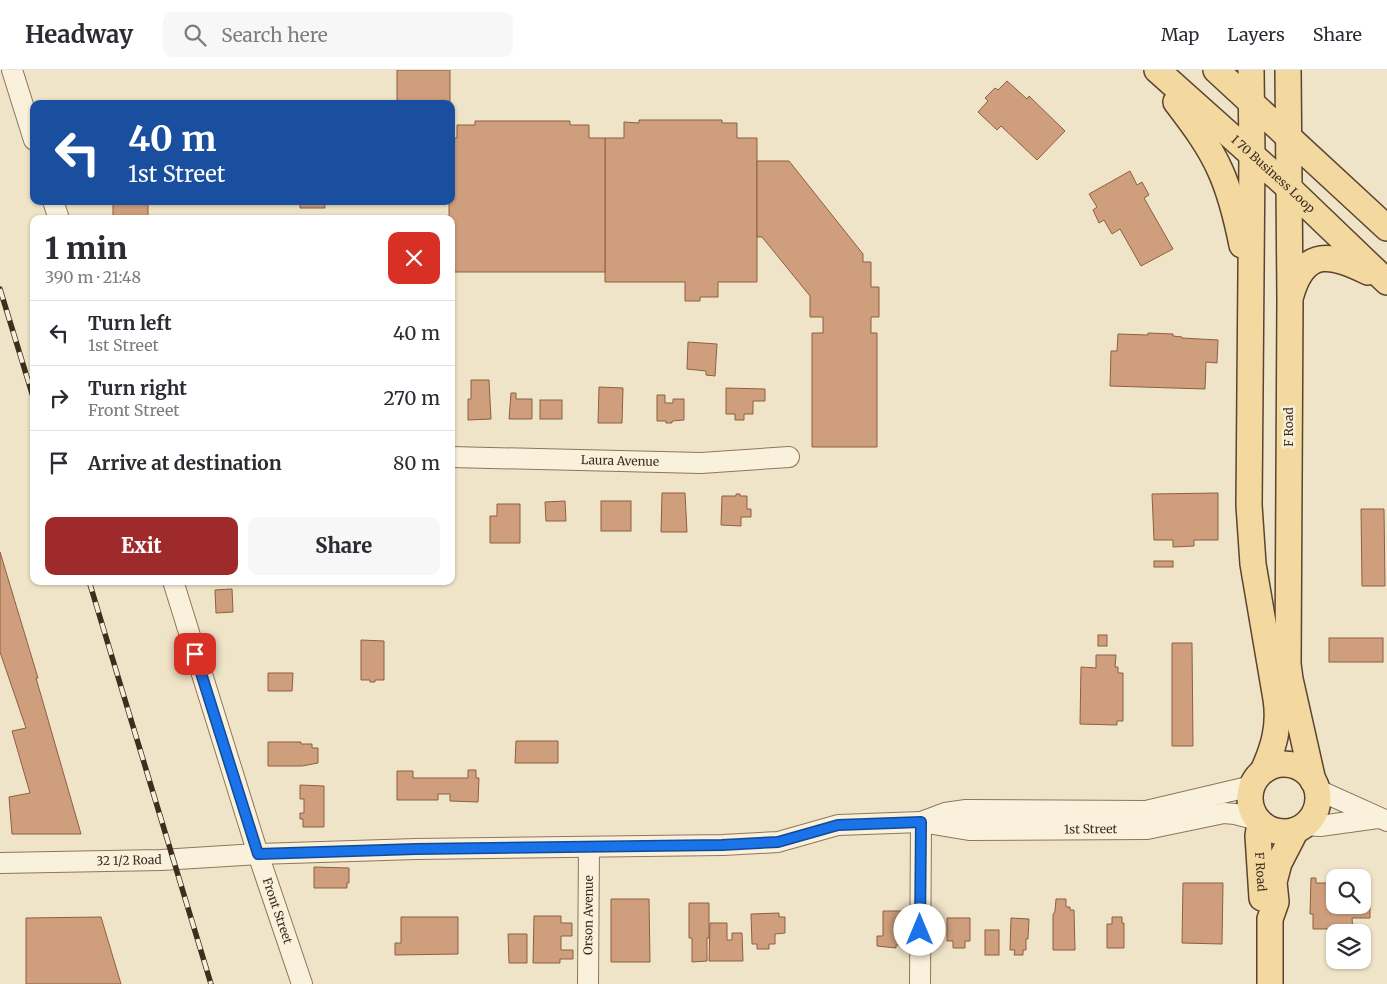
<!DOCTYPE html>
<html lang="en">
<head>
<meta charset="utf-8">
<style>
  :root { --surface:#fff; --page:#f7f7f7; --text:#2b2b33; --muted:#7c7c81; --line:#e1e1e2; --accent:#9e2a2b }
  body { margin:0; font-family:Merriweather,serif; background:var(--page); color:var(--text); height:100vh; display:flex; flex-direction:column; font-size:19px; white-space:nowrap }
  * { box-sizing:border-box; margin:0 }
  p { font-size:16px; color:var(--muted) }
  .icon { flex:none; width:28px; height:28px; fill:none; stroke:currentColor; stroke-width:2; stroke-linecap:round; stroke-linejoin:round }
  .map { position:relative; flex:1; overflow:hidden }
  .sheet { position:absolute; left:30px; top:145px; width:425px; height:370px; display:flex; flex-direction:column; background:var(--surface); border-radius:10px; box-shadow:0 1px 4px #0004 }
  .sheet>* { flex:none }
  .guide { position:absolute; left:30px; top:30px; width:425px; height:105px; border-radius:10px; box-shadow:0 1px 4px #0004; background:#1a4fa0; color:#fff; overflow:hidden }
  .fabs { position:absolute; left:1326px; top:799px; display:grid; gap:10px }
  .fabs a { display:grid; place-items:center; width:45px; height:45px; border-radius:10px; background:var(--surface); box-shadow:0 1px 4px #0004; font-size:25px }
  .pin { position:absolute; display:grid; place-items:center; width:42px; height:42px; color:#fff; margin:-21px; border-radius:10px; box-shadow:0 2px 8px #0006 }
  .me { position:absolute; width:55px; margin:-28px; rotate:0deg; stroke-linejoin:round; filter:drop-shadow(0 0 4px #0008) }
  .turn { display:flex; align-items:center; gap:18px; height:105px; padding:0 15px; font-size:22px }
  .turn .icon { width:65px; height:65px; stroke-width:2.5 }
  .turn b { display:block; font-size:35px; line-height:42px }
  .round { display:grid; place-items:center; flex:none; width:52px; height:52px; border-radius:10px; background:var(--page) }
  .headline { display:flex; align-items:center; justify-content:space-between; height:85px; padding:0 15px }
  h1 { font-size:30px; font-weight:800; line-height:38px }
  .cta { display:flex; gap:10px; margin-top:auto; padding:10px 15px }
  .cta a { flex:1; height:58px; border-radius:10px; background:var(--accent); color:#fff; font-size:20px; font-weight:800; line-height:58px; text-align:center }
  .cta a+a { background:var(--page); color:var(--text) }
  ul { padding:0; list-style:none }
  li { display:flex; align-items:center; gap:15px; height:65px; padding:0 15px; border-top:1px solid var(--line) }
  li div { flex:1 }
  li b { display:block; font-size:19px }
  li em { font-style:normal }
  header { display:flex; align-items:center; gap:30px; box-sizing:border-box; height:70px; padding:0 25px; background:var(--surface); border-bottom:1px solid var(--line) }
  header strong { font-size:24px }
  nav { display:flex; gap:28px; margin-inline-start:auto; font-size:18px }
  .search { width:350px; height:45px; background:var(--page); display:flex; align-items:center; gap:12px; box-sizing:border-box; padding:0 18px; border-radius:10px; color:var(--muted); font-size:19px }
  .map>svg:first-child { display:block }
  .building { fill:#cf9f7d; stroke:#8d5f41 }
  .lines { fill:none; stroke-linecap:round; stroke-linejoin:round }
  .minor-casing { stroke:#8d765c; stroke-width:22 }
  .major-casing { stroke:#5b4430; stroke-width:28 }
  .minor { stroke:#faf1dc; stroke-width:20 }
  .major { stroke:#f3d9a0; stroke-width:25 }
  .rail-casing { stroke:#3d2e20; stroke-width:5.5 }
  .rail { stroke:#f7eed8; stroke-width:4; stroke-dasharray:11; stroke-linecap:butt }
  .route-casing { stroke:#114b97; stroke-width:12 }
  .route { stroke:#1a73e8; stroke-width:9 }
  .labels { text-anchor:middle; stroke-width:5; stroke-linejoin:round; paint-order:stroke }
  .street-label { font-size:12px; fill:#3d2e20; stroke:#f7eed8 }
</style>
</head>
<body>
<header>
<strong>Headway</strong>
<div class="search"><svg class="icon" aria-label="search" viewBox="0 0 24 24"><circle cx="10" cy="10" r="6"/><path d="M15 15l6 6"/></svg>Search here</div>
<nav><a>Map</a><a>Layers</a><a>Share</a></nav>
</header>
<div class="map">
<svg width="1387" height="914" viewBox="0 0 1387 914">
  <rect width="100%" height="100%" fill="#f0e4c8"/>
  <!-- building -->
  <g class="building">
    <rect x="397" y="0" width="53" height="34"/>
    <polygon points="1007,11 1027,29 1029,26 1065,61 1037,90 1001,56 997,60 978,42 988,31 985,28 995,18 998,20"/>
    <polygon points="639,50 722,50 722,53 737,53 737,68 757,68 757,212 718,212 718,227 700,227 700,231 685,231 685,212 605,212 605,68 624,68 624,52 639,53"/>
    <polygon points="475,51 570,51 570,55 589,55 589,68 605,68 605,202 451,202 451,149 449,149 449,131 451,131 451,68 457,68 457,55 475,55"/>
    <polygon points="757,91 789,91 863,184 863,192 871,192 871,217 879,217 879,247 871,247 871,263 877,263 877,377 812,377 812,263 823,263 823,247 810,247 810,226 762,167 757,167"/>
    <polygon points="1130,101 1137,115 1142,112 1149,125 1144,128 1173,179 1141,196 1120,159 1112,164 1104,150 1099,153 1093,140 1097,137 1089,124"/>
    <rect x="113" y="131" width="35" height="18"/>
    <polygon points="300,131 324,131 325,138 300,138"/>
    <polygon points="1148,263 1173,264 1173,266 1182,267 1182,268 1218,270 1217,293 1206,292 1205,319 1110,316 1111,281 1117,281 1118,264 1148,265"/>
    <polygon points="688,272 717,274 715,306 706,305 706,301 687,299"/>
    <polygon points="471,310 489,310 491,349 468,350 468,329 471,329"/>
    <rect x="451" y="316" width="3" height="38"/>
    <polygon points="599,317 623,318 622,353 598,353"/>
    <polygon points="726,318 765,319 765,331 753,331 753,344 744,344 744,350 735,350 735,344 726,344"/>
    <polygon points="511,323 516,323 516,329 532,329 532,349 509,349"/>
    <polygon points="657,325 665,325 665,333 673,333 673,329 684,329 684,350 672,351 672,353 666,353 666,351 657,351"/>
    <rect x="540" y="330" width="22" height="19"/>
    <polygon points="662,423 685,423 687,462 661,462"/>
    <polygon points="1218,423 1218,470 1194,470 1194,476 1173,477 1173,470 1154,470 1152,424"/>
    <polygon points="736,424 740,424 740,426 747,426 747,439 751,439 751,447 741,447 741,456 721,455 722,426 736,426"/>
    <polygon points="565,431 566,451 546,451 545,432"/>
    <rect x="601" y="431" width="30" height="30"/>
    <polygon points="497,434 520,434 520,473 490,473 490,446 497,446"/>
    <polygon points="1361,439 1384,439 1385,516 1362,516"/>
    <polygon points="0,482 38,608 36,608 81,764 12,764 9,727 30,723 12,661 26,658 0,582"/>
    <rect x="1154" y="491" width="19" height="6"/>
    <polygon points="232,519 233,542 216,543 215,520"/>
    <rect x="1098" y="565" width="9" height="11"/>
    <rect x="1329" y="568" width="54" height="24"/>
    <polygon points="361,570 384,571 384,610 375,610 375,612 370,612 370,610 361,610"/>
    <polygon points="1172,573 1192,573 1193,676 1172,676"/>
    <polygon points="1096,585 1116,585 1115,597 1118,597 1118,603 1123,603 1123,651 1117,651 1117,655 1080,654 1081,597 1096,598"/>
    <polygon points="268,603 293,603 292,621 268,621"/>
    <polygon points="516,671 558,671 558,693 515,693"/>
    <polygon points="268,672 301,672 301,674 312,674 312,678 318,678 318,693 302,696 268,696"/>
    <polygon points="468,700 476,700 476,708 479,708 478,732 450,731 450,724 438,724 438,730 397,730 397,701 413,701 413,708 468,708"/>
    <polygon points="300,715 324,716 324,757 303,757 303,749 300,749 300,743 304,743 304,729 300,729"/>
    <polygon points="314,797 349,798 349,813 347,813 347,818 314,818"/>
    <polygon points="1311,808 1316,808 1316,813 1335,813 1335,835 1362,835 1362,833 1370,833 1370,848 1352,848 1353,862 1338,862 1338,859 1313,859 1313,844 1310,844"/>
    <polygon points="1183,813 1223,813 1222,874 1182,873"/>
    <polygon points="611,829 649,829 650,892 611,892"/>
    <polygon points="1056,829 1066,829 1066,837 1070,837 1070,840 1074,840 1075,880 1053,880 1053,845 1055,841"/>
    <polygon points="689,833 709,833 709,868 707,868 707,891 692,892 692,868 689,868"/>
    <polygon points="883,841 904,841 904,875 896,875 896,878 877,876 877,866 883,866"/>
    <polygon points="779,843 779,847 785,847 785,863 775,864 775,874 769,874 769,879 757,879 757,874 752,874 751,844"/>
    <polygon points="534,846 561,846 561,853 572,853 572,866 561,866 561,880 573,880 573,889 560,889 560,893 533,893"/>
    <polygon points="101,847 121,914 26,914 26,848"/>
    <polygon points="401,847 458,847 458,884 395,885 395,873 401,873"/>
    <polygon points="1112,847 1122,847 1122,853 1124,853 1124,878 1107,878 1107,854 1112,854"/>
    <polygon points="947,848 970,848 970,871 965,871 965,878 953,878 953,871 947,871"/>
    <polygon points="1011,848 1029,849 1028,869 1026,869 1026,880 1023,880 1023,885 1014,885 1015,880 1010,880"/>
    <polygon points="710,853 727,853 727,870 732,870 732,863 742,863 743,891 709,891"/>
    <rect x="985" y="860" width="14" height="25"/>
    <polygon points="508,864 527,864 527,893 509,893"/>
  </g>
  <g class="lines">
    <!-- minor casing -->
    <g class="minor-casing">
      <g id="minor">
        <polyline points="12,0 34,70"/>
        <polyline points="53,131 59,149"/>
        <path id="s1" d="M451,387L701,393L789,387"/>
        <path id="s2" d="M173,511L258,784L302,914"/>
        <polyline points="1316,719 1387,751"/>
        <polyline points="921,752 945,743 966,740 1146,741 1252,716"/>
        <polyline points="1305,755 1320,756 1378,748"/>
        <path id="s3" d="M0,793L161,790L258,784L416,779L723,775L778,772L838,755L921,752L969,760L1147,759L1224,743L1235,744L1258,750"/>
        <path id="s4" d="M588,914L589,778"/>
        <polyline points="920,914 921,752"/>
      </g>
    </g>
    <!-- major casing -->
    <g class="major-casing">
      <g id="major">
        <path id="s5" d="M1157,0L1289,118L1387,212"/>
        <polyline points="1216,0 1387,158"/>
        <path d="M1251,0L1252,85L1249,435L1253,494L1276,629C1280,656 1274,677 1263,701"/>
        <polyline points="1288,0 1290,229 1288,594 1290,609 1313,711"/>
        <path d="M1176,32C1192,53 1209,75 1220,100C1231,124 1237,150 1242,175"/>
        <path d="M1291,225C1305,177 1332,184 1368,202"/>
        <circle cx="1284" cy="728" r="34"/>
        <path id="s6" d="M1260,752L1258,766L1262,828"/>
        <polyline points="1270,914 1270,849 1276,832 1274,812 1279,793 1296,760"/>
      </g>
    </g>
    <!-- minor -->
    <use href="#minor" class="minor"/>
    <!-- major -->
    <use href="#major" class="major"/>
    <!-- rail casing -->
    <g class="rail-casing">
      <g id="rail">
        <polyline points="0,219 34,330"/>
        <polyline points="89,511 211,914"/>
      </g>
    </g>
    <!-- rail -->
    <use href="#rail" class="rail"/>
  </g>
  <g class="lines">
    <!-- route casing -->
    <g class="route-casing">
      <polyline id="route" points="195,584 258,784 416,779 722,775 778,772 838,755 921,752 920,860"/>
    </g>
    <!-- route -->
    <use href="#route" class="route"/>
  </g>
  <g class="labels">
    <!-- street labels -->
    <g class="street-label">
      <text dy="4" stroke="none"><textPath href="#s5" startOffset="156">I 70 Business Loop</textPath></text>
      <text transform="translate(1289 357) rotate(-90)" y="4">F Road</text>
      <text dy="4" stroke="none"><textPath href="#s1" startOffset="169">Laura Avenue</textPath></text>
      <text dy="4" stroke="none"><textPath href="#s3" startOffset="1094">1st Street</textPath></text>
      <text dy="4" stroke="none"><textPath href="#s3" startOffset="129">32 1/2 Road</textPath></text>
      <text dy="4" stroke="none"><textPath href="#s6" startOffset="50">F Road</textPath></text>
      <text dy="4" stroke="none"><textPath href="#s2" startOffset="346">Front Street</textPath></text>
      <text dy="4" stroke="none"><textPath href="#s4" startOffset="69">Orson Avenue</textPath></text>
    </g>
  </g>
</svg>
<div class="fabs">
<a><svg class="icon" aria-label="search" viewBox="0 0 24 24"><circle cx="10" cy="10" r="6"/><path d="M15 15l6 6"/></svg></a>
<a><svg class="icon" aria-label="layers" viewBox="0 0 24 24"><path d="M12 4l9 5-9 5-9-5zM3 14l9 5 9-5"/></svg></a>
</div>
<div class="pin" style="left:195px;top:584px;background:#d93025"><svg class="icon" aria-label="arrive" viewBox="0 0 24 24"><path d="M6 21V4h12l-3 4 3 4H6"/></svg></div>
<svg class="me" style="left:920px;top:860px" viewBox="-20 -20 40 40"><circle r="19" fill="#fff"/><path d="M0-13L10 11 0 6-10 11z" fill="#1a73e8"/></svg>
<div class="guide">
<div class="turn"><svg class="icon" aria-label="left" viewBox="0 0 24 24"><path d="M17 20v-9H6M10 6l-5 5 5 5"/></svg><div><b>40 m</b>1st Street</div></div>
</div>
<section class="sheet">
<div class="headline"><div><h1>1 min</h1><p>390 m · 21:48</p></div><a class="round" style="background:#d93025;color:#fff"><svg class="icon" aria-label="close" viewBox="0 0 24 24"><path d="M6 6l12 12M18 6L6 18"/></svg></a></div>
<ul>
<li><svg class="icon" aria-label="left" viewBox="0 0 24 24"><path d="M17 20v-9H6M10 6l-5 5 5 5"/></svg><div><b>Turn left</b><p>1st Street</p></div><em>40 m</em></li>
<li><svg class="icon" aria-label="right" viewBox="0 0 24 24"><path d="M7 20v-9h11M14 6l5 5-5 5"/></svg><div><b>Turn right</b><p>Front Street</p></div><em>270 m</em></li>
<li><svg class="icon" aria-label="arrive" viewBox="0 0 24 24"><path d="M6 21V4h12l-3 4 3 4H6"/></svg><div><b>Arrive at destination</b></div><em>80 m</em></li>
</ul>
<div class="cta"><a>Exit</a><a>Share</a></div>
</section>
</div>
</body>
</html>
